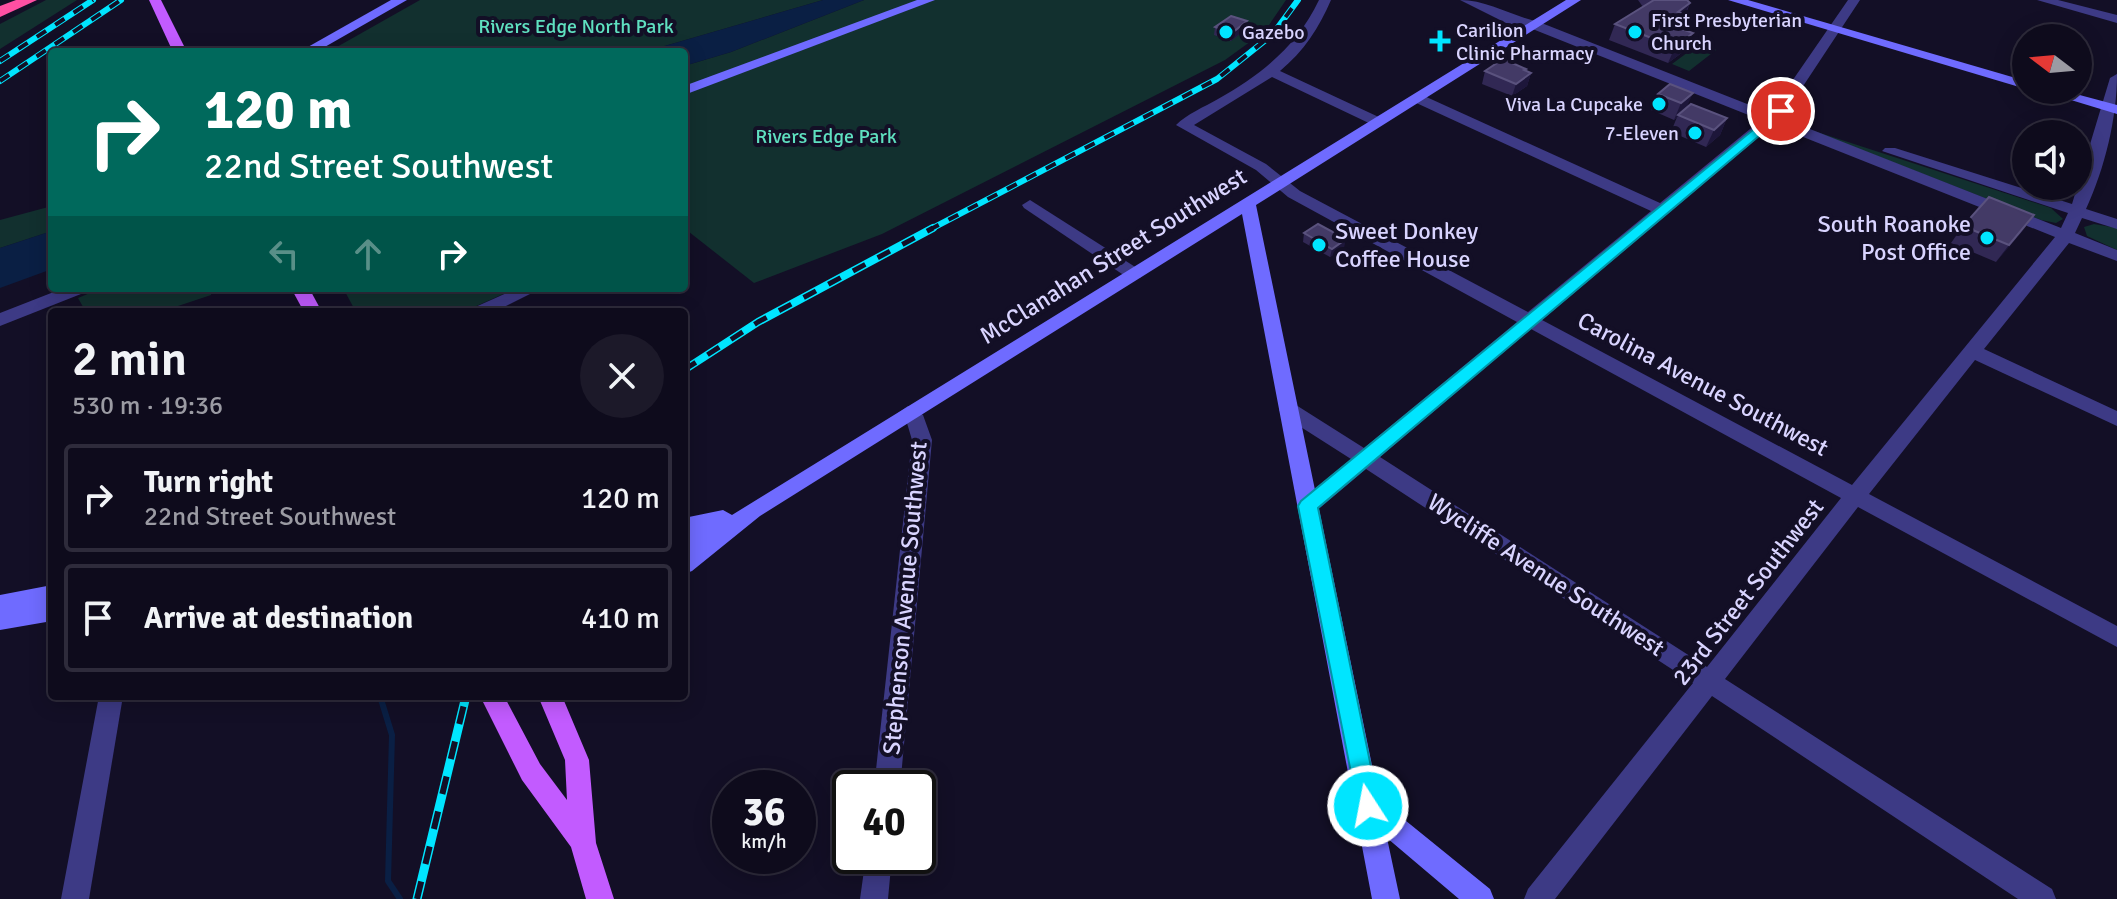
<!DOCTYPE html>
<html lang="en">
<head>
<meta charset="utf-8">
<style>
  :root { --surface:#0e0b1c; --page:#1c1929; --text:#f1f3f6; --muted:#9b9ba3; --line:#2e2b3b }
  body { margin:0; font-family:Signika,sans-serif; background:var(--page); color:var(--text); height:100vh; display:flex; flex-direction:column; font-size:30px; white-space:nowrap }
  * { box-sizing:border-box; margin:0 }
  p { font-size:26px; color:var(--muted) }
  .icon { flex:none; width:44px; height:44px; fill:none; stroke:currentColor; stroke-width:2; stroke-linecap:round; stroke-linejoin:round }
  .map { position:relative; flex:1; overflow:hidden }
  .details { position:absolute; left:48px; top:308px; width:640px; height:392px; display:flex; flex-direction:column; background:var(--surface); border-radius:8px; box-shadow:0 4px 20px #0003,0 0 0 2px var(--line) }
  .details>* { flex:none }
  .hud { position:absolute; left:48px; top:48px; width:640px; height:244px; border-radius:8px; box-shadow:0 4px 20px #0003,0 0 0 2px var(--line); background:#00695c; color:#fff; overflow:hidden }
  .needle { width:52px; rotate:286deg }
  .fabs { position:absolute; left:2012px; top:24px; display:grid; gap:16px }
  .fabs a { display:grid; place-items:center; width:80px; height:80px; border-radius:50%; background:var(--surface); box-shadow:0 4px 20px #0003,0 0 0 2px var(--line); font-size:40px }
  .speed { position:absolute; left:712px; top:770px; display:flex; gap:16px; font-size:40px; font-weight:700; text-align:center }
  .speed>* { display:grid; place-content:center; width:104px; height:104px; border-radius:50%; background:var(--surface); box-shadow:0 4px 20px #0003,0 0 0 2px var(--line); line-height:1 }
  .speed small { font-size:20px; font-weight:400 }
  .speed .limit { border:4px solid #111; border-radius:12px; background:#fff; color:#111 }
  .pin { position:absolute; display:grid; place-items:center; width:68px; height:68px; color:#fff; margin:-34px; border:4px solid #fff; border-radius:50%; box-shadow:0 2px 8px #0007 }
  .me { position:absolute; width:88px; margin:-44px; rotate:349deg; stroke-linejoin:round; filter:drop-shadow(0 0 6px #0008) }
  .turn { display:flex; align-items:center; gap:28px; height:168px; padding:0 24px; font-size:36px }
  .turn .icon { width:104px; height:104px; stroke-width:2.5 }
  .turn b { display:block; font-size:56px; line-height:68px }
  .lanes { display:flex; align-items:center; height:76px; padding:0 24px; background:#0003; justify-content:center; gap:40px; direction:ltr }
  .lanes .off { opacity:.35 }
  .round { display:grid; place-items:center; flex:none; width:84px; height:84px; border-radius:42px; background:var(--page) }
  .overview { display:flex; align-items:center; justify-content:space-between; height:136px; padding:0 24px }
  h1 { font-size:48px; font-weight:600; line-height:60px }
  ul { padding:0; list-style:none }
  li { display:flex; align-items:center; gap:24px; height:108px; margin:0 16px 12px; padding:0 8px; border:4px solid var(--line); border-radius:8px }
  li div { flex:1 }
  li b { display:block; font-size:30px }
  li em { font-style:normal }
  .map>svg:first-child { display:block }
  .green { fill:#12302f }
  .water { fill:#0a1f44 }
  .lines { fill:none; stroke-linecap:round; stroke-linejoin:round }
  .stream { stroke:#0a1f44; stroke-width:6 }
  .street { fill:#3d3a85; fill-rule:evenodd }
  .secondary { fill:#6f6bff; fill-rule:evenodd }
  .primary { fill:#c25bff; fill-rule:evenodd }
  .highway { fill:#ff4fa3; fill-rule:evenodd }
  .rail-far2-casing { stroke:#00e5ff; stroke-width:6 }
  .rail-far1-casing { stroke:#00e5ff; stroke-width:8 }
  .rail-casing { stroke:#00e5ff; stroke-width:9 }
  .rail-far2 { stroke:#130f26; stroke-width:4; stroke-dasharray:11; stroke-linecap:butt }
  .rail-far1 { stroke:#130f26; stroke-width:5; stroke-dasharray:14; stroke-linecap:butt }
  .rail { stroke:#130f26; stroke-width:6; stroke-dasharray:18; stroke-linecap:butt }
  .wall { fill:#312854 }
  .shaded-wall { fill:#1d163a }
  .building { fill:#433a66; stroke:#5a527e; stroke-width:2 }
  .route { fill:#00e5ff; stroke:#0095a6; stroke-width:2 }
  .poi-dot { fill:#00e5ff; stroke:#130f26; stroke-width:3 }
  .labels { text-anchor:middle; stroke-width:8; stroke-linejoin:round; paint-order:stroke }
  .far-poi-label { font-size:20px; fill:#d9d4ff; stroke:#130f26; text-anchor:start }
  .far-park-label { font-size:20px; fill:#5fe0c0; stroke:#130f26 }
  .poi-label { font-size:24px; fill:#d9d4ff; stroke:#130f26; text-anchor:end }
  .street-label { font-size:24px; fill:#d9d4ff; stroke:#130f26 }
</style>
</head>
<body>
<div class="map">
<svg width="2117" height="899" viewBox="0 0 2117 899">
  <rect width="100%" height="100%" fill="#130f26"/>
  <!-- green -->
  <g class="green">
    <polygon points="46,0 77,0 0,49 0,24"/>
    <polygon points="420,0 823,0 644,52 328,52"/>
    <polygon points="864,0 1286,0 1265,31 1225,60 882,234 754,283 684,228 684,66 731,52"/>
    <polygon points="1703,41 1716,50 1689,71 1672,64"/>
    <polygon points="1808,129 2051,208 2063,219 2056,223 2041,220"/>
    <polygon points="52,206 52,231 0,248 0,220"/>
    <polygon points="2094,224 2117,228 2117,250 2087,236 2084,227"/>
    <polygon points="102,288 211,288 211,295 160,312 86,312 78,298"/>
    <polygon points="343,288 517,288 463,312 356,312"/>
  </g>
  <!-- water -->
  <g class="water">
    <polygon points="823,0 864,0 731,52 684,66 684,52 644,52"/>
    <polygon points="52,231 52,269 0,288 0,248"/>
  </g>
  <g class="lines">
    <!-- stream -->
    <polyline class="stream" points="380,696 392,735 388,881 400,899"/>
    <!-- street -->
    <g class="street">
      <path d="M1319,0H1331C1319,28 1304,51 1280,71L1383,119V125H1373L1272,77L1194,125L1266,164L1300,191L1528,312L1651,211L1412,101V95H1422L1660,203L1761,120L1530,28L1506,23L1460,0C1487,0 1512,16 1539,22L1770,113L1848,0H1860L1782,118L2061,228L2068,213L1882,151L1885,148H1895L2072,204L2110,78L2117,74C2117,118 2105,168 2086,209L2117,219V229L2082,218L2075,233L2117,250V261L2069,243L1984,349L2117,411V426L1975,360L1869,494L2117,626V647L1858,507L1725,679L2052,889L2056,899H2018L1712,696L1555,899H1524L1528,889L1693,683L1366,469L1315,512H1301L1298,506L1301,500L1351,459L1282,415L1279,410L1282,405H1296L1364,448L1517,322L1288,197L1256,170L1176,125C1187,114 1204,107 1218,99C1262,74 1297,46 1319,0ZM1773,125L2055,237L1852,485L1542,320ZM1531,329L1841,498L1707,667L1380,457Z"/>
      <polygon points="2037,0 2058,0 2117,15 2117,23"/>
      <polygon points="1030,200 1140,270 1143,274 1140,278 1128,278 1024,208 1022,205"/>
      <polygon points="64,288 89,288 86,292 0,326 0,313"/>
      <polygon points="518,288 542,288 494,312 470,312 473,308"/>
      <polygon points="908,406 923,415 932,440 900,788 874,788 912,440 907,423 898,413"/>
      <polygon points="99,696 123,696 89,899 61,899"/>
      <polygon points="866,856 892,856 888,899 860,899"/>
    </g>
    <!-- secondary -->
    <g class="secondary">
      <polygon points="391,0 407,0 316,52 299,52"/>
      <polygon points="917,0 935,0 684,95 684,86"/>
      <polygon points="1566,0 1581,0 1256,205 1379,799 1490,889 1494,899 1459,899 1387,838 1400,899 1372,899 1242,214 760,516 692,571 684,574 684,535 687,534 684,534 684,518 723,510 732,515"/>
      <polygon points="1728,0 1748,0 2026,81 2026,89"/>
      <polygon points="2038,90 2061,90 2117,105 2117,114"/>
      <polygon points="52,585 52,621 0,630 0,595"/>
    </g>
    <!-- primary -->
    <g class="primary">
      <polygon points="149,0 161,0 187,52 173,52"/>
      <polygon points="291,288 309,288 322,312 304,312"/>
      <polygon points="480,696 504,696 540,764 567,800 565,760 538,696 562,696 589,760 596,843 614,899 586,899 571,847 522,780"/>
    </g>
    <!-- highway -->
    <polygon class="highway" points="16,0 37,0 0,17 0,6"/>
    <!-- rail-far2 casing -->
    <g class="rail-far2-casing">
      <g id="rail-far2">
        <polyline points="0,61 93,0"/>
        <polyline points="0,81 121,0"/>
        <polyline points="929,230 1217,79 1273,34 1298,0"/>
      </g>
    </g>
    <!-- rail-far1 casing -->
    <g class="rail-far1-casing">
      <polyline id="rail-far1" points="684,370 758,322 933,228"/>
    </g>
    <!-- rail casing -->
    <g class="rail-casing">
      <polyline id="rail" points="417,899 466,696"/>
    </g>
    <!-- rail-far2 -->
    <use href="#rail-far2" class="rail-far2"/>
    <!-- rail-far1 -->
    <use href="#rail-far1" class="rail-far1"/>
    <!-- rail -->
    <use href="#rail" class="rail"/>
  </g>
  <!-- wall -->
  <g class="wall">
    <polygon points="1638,0 1687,0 1690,3 1684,19 1681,22 1685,23 1683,29 1687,49 1668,63 1609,40 1615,24 1643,7"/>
    <polygon points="1215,27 1246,29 1231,41 1214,35"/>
    <polygon points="1526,69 1525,71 1531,73 1527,86 1512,96 1482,84 1485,71"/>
    <polygon points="1670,84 1686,108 1727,118 1720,135 1706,147 1671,132 1677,117 1674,120 1651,110 1658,94"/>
    <polygon points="2034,215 1996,262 1951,243 1963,226"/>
    <polygon points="1304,233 1344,248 1330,257 1303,242"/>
  </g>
  <!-- shaded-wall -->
  <g class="shaded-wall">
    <polygon points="1690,3 1677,30 1669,36 1678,12"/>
    <polygon points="1247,21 1246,29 1231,41 1232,33"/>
    <polygon points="1693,33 1687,49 1668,63 1675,47"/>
    <polygon points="1526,69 1523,79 1531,73 1527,86 1512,96 1516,84 1524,70"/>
    <polygon points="1693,93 1686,109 1674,120 1681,103"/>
    <polygon points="1727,118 1720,135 1706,147 1714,130"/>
    <polygon points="2034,215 2022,232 1996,262 2009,245"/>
    <polygon points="1346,239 1344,248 1330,257 1332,249"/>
  </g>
  <!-- building -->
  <g class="building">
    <polygon points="1654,0 1687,0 1690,3 1678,12 1684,14 1676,20 1685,23 1679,28 1693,33 1675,47 1615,24"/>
    <polygon points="1231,16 1247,21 1232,33 1215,27"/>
    <polygon points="1503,59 1526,69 1524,70 1531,73 1516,84 1485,71"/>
    <polygon points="1670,84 1693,93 1681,103 1658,94"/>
    <polygon points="1691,104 1727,118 1714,130 1678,115"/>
    <polygon points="1989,197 2034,215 2009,245 1963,226"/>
    <polygon points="1318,224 1346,239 1332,249 1304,233"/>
  </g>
  <!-- route -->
  <polygon class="route" points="1781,107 1787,111 1785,114 1318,508 1379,806 1376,813 1368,817 1359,813 1298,506 1301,501"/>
  <!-- markers -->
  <g class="poi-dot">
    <circle cx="1226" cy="32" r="8"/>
    <circle cx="1635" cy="32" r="8"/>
    <path d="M1436 29h8v8h8v8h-8v8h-8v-8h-8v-8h8z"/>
    <circle cx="1659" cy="104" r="8"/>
    <circle cx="1695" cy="133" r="8"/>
    <circle cx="1987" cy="238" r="8"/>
    <circle cx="1319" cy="245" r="8"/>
  </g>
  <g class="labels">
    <!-- far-poi labels -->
    <g class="far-poi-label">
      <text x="1651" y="27">First Presbyterian<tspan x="1651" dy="23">Church</tspan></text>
      <text x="1456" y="37">Carilion<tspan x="1456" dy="23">Clinic Pharmacy</tspan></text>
      <text x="1242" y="39">Gazebo</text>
      <text x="1643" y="111" text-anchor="end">Viva La Cupcake</text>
      <text x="1679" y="140" text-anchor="end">7-Eleven</text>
    </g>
    <!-- far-park labels -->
    <g class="far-park-label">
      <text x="576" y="33">Rivers Edge North Park</text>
      <text x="826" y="143">Rivers Edge Park</text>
    </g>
    <!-- poi labels -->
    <g class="poi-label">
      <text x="1971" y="232">South Roanoke<tspan x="1971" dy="28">Post Office</tspan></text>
      <text x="1335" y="239" text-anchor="start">Sweet Donkey<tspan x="1335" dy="28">Coffee House</tspan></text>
    </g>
    <!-- street labels -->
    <g class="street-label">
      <text transform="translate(1113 256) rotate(-32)" y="8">McClanahan Street Southwest</text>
      <text transform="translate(1703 384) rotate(28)" y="8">Carolina Avenue Southwest</text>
      <text transform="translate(1546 575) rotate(33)" y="8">Wycliffe Avenue Southwest</text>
      <text transform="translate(1748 592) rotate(-52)" y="8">23rd Street Southwest</text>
      <text transform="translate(905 598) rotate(-85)" y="8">Stephenson Avenue Southwest</text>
    </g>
  </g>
</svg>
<div class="fabs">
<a><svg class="needle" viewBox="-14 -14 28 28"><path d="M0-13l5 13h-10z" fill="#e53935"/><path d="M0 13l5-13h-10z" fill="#9b9ba3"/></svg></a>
<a><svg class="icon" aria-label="sound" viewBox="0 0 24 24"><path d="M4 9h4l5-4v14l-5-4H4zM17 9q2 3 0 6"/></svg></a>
</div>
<div class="speed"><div>36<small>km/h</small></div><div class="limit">40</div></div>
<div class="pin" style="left:1781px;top:111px;background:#d93025"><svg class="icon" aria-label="arrive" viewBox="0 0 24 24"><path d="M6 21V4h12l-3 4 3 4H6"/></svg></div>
<svg class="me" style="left:1368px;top:806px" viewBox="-20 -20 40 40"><circle r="17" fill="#00e5ff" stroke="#fff" stroke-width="3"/><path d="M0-11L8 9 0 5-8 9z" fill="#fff"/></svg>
<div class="hud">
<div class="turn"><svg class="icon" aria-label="right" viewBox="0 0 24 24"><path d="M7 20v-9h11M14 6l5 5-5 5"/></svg><div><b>120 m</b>22nd Street Southwest</div></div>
<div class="lanes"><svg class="icon off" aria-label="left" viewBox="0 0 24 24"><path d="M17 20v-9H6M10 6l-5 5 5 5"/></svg><svg class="icon off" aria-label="ahead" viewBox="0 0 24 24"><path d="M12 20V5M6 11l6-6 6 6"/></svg><svg class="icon" aria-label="right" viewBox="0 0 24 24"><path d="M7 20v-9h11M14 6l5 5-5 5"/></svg></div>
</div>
<section class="details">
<div class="overview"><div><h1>2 min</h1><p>530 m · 19:36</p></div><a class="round"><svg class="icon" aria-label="close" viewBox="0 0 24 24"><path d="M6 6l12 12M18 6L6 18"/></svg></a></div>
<ul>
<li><svg class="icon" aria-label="right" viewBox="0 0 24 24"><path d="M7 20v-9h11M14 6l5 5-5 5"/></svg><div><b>Turn right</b><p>22nd Street Southwest</p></div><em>120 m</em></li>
<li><svg class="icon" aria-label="arrive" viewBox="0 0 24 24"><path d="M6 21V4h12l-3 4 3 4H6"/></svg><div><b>Arrive at destination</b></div><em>410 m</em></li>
</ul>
</section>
</div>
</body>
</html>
